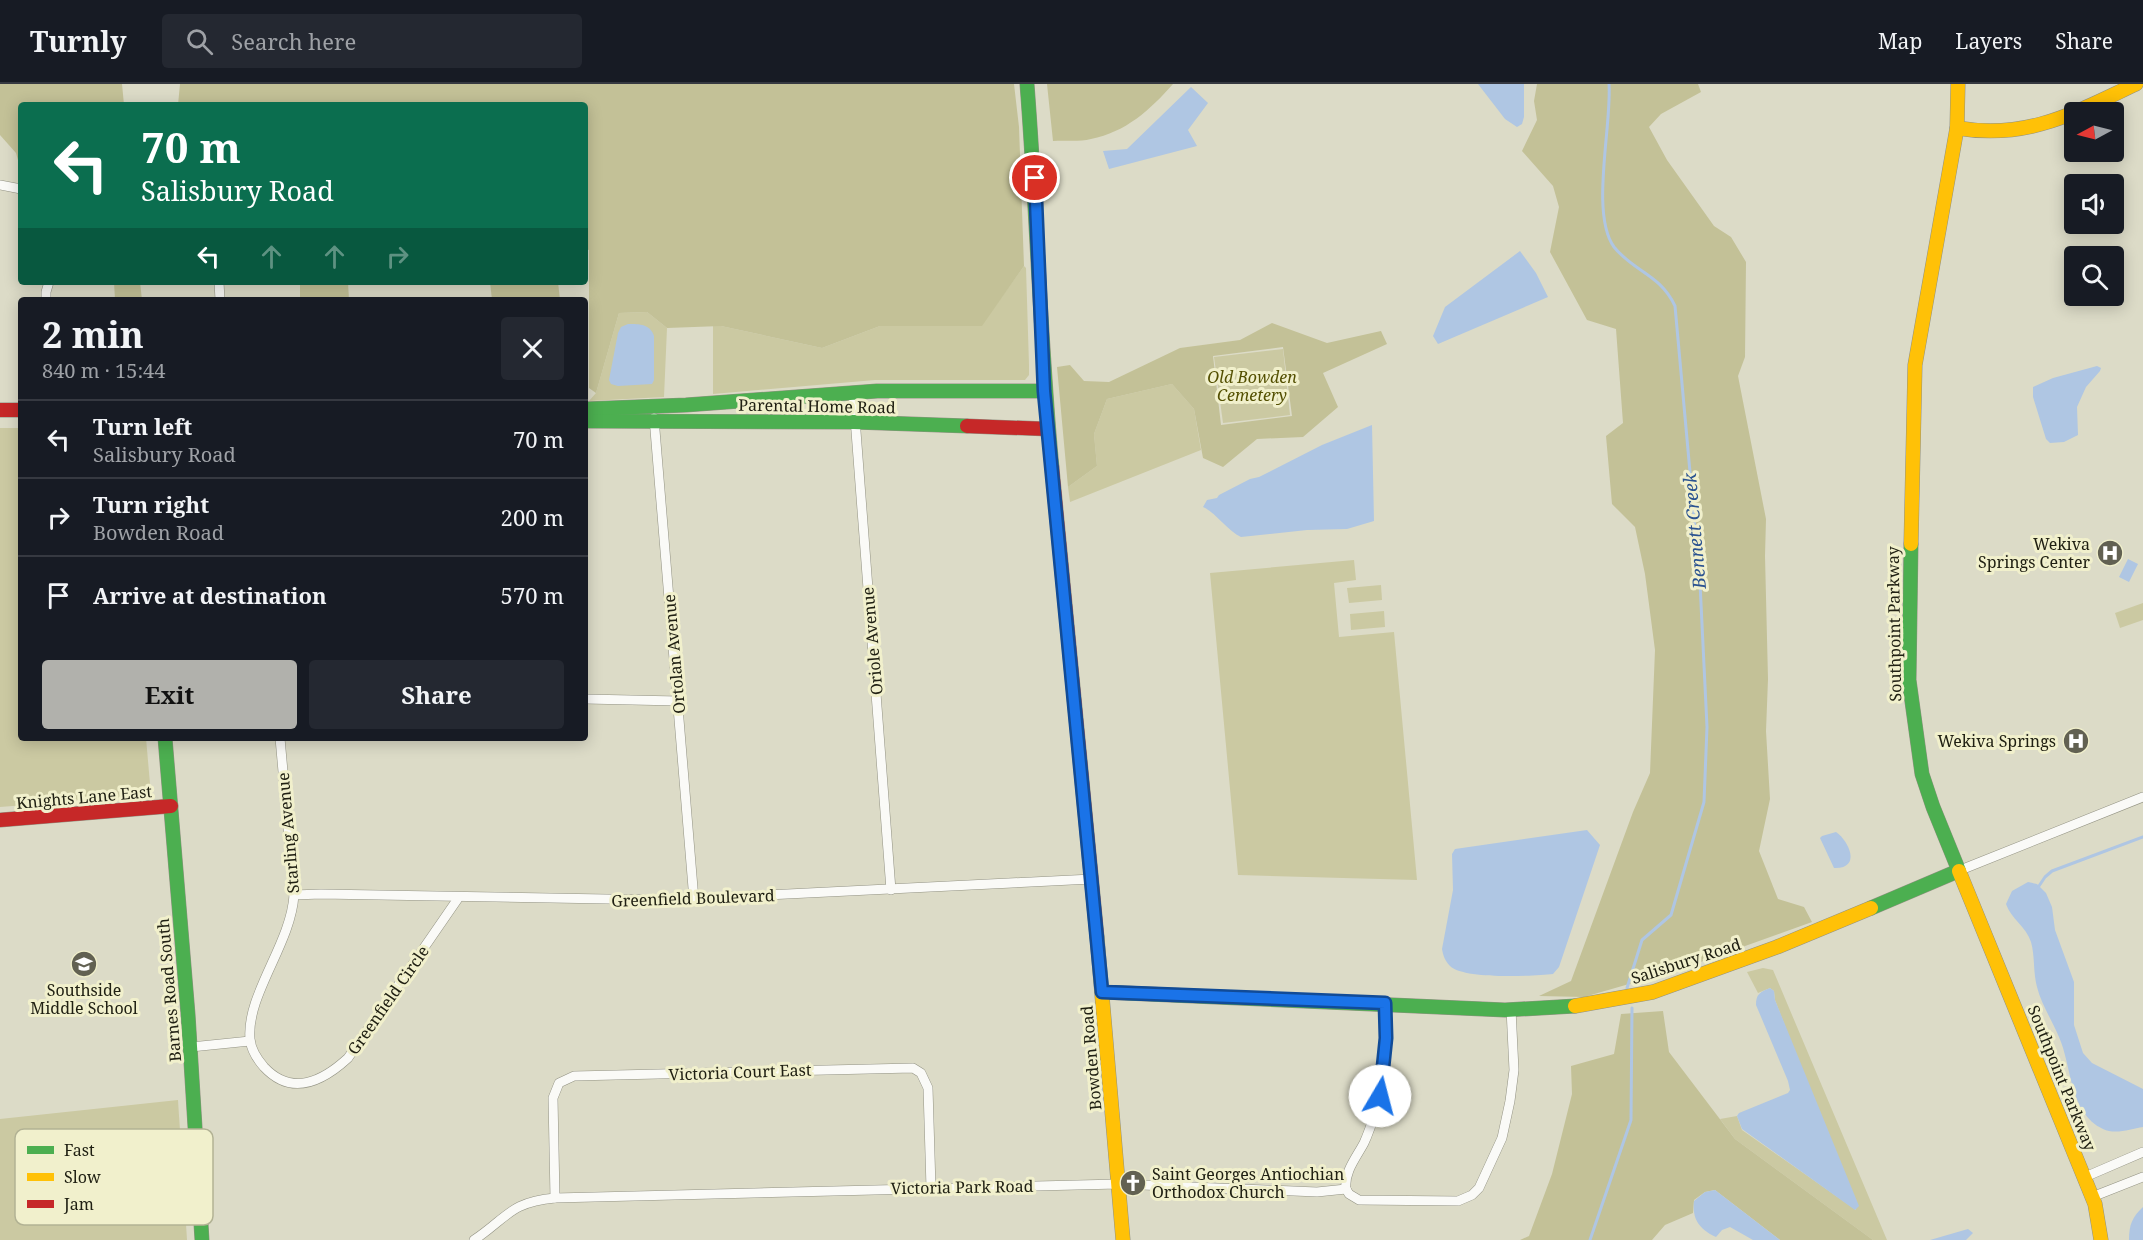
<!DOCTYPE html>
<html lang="en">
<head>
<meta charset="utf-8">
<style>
  :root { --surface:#171b24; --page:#242831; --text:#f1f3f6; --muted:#9ea1a6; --line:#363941; --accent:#b1b1ac }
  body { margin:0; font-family:"Noto Serif",serif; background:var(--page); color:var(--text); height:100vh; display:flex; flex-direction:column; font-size:22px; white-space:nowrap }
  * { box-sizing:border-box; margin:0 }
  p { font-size:20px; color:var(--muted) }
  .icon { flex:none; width:33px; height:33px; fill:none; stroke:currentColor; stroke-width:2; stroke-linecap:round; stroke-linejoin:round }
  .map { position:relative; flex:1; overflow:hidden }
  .panel { position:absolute; left:18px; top:213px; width:570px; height:444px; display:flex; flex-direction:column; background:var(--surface); border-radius:6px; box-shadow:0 3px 15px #0003 }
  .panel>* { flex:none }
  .hud { position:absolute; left:18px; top:18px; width:570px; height:183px; border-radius:6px; box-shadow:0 3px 15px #0003; background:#0b6e4f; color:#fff; overflow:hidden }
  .needle { width:39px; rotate:263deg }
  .controls { position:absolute; left:2064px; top:18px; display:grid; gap:12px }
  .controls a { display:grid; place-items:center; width:60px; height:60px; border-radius:6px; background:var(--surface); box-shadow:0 3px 15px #0003; font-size:30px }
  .pin { position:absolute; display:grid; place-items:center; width:51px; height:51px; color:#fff; margin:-26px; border:3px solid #fff; border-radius:50%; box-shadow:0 2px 6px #0007 }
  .me { position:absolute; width:66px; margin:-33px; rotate:8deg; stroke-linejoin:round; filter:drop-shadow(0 0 4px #0008) }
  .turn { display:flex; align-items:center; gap:21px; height:126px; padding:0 24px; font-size:27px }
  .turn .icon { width:78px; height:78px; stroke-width:2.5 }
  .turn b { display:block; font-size:42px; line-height:51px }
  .lanes { display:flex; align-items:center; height:57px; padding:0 24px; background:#0003; justify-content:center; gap:30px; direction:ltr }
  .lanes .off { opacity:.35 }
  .round { display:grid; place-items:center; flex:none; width:63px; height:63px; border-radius:6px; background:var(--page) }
  .head { display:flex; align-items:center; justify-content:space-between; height:102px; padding:0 24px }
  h1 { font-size:36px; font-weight:700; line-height:45px }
  .primary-button { display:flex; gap:12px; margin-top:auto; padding:12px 24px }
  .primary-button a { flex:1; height:69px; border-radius:6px; background:var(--accent); color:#111; font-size:24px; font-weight:700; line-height:69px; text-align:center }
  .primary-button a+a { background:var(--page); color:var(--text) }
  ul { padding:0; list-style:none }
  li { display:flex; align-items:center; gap:18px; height:78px; padding:0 24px; border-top:2px solid var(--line) }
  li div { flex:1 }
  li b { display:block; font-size:22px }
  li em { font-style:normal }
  header { display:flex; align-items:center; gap:36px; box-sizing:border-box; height:84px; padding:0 30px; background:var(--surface); border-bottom:2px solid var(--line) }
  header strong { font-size:28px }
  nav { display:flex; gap:33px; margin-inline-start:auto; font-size:21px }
  .search { width:420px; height:54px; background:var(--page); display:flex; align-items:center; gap:15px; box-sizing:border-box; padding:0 21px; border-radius:6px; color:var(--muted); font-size:22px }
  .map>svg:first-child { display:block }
  .green { fill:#cbc9a2 }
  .forest { fill:#c3c197; fill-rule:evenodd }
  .water { fill:#afc6e3 }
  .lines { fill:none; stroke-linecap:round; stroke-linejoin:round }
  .stream { stroke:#afc6e3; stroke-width:3 }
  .street-casing { stroke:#929283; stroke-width:10 }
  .fast-casing { stroke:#929283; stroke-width:15 }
  .slow-casing { stroke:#929283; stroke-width:15 }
  .jam-casing { stroke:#929283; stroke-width:15 }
  .street { stroke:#fafaf7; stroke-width:9 }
  .fast { stroke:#4caf50; stroke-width:14 }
  .slow { stroke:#ffc107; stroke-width:14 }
  .jam { stroke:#c62828; stroke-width:14 }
  .route-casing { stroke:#114b97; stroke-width:15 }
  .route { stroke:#1a73e8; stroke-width:10 }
  .labels { text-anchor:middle; stroke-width:6; stroke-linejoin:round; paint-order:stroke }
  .park-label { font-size:16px; font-style:italic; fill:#534f01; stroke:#f1f0cc }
  .street-label { font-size:16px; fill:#202013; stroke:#f1f0cc }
  .poi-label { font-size:16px; fill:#202013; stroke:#f1f0cc; text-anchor:end }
  .water-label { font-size:18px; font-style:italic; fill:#2b5390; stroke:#f1f0cc }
  .key { fill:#f1f0cc; stroke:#b2b294; stroke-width:1.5 }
  .key-label { font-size:16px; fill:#202013 }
</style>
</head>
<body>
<header>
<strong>Turnly</strong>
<div class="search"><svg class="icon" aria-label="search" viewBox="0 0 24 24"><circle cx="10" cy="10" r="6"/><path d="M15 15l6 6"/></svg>Search here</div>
<nav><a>Map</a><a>Layers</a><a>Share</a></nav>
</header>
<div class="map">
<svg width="2143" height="1156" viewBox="0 0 2143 1156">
  <rect width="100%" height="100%" fill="#dcdbc7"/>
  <!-- green -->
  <g class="green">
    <polygon points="1024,182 1026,184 1029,281 1029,291 1025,296 875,296 713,310 713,242 721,242 822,264 880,242 981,242"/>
    <polygon points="647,228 667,244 664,313 589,317 596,309 619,229"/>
    <polygon points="1283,265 1290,331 1223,339 1214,273"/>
    <polygon points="1172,300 1194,325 1201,366 1070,418 1068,403 1097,382 1094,350 1107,315"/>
    <polygon points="0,344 21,344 21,654 146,654 151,711 0,723"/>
    <polygon points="1354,476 1356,496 1334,499 1339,553 1394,548 1417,796 1238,791 1210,489"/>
    <polygon points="1381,501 1382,516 1349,519 1347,504"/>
    <polygon points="2143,519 2143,536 2120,544 2115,529"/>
    <polygon points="1384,527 1385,543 1351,546 1350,530"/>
    <polygon points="1763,884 1773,886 1887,1156 1873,1156 1735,1055 1720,1035 1737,1032 1742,1046 1856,1126 1775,916 1774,907 1770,904 1758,909 1747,888"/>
    <polygon points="178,1016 187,1156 0,1156 0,1035"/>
  </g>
  <!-- forest -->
  <g class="forest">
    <polygon points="0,0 122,0 124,21 21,21 21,87 16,69 0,51"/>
    <polygon points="180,0 1014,0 1019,43 1024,182 982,242 880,242 822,264 721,242 667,244 647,228 619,229 596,309 589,304 589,166 585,165 585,21 178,21"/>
    <path d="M1047,0H1173C1150,26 1126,48 1091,55C1079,58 1066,56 1053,57Z"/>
    <polygon points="1537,0 1698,0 1701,8 1661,30 1649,43 1667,76 1714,142 1731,153 1746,178 1745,273 1738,292 1766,435 1765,472 1768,595 1766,647 1770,715 1759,767 1778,815 1804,823 1812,838 1681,885 1584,913 1539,912 1571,897 1633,728 1650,689 1655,566 1645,490 1635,443 1612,420 1606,352 1623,339 1616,245 1587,236 1550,168 1559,123 1553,102 1522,67 1537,36 1534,17"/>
    <polygon points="114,198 140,198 142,216 115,216"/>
    <polygon points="300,198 348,198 349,216 300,216"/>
    <polygon points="490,198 558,198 560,216 492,216"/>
    <path d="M1272,239L1327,259L1381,247L1387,260L1323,289L1338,323L1303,353L1257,355L1223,383L1203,374L1194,325L1172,300L1107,315L1094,350L1097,382L1068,403L1057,283L1070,281L1084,297L1109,298L1180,264L1240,256ZM1283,263L1292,332L1221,341L1213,272Z"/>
    <polygon points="1663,927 1669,968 1735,1055 1873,1156 1780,1156 1715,1106 1705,1108 1694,1116 1693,1129 1665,1141 1652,1156 1520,1156 1529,1152 1552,1090 1572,1010 1571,982 1614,970 1621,930"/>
  </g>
  <!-- water -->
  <g class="water">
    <polygon points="1478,0 1524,0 1524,33 1522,40 1517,43 1505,35"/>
    <polygon points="1191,3 1208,19 1188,46 1197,62 1109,85 1103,67 1127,65"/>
    <polygon points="1520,167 1536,189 1548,213 1438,260 1433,252 1445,223"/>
    <path d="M628,240C640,240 650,240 654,252V296L652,300L618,302L611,300L609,296L618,249L621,243Z"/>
    <polygon points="2097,282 2101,284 2100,287 2086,303 2077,323 2078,351 2064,358 2050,359 2046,355 2033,313 2033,303 2053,294"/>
    <path d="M1372,341L1374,437L1347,445L1307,446L1241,453C1228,447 1215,428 1203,423L1207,416L1217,414L1219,411L1250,395L1259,393L1322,361Z"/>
    <polygon points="2128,475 2138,480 2129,498 2119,493"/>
    <path d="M1587,746L1600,761L1559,883L1553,890C1532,892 1465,896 1450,882C1445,877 1443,871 1442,865L1453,806L1452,770L1455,765Z"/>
    <path d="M1836,748C1850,758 1861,785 1834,784L1820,754L1822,752Z"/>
    <path d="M2028,798L2037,800L2046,809L2052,823L2055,846L2074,898V941L2083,969L2092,979L2143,1005V1043C2131,1045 2115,1051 2103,1045C2069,1029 2072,982 2059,953C2052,936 2041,920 2037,903C2033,888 2035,872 2031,858C2026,842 2011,835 2006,820L2012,807Z"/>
    <path d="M1770,904L1774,907L1775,916L1859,1122L1855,1126L1742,1045L1737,1032L1739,1029L1788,1009L1790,1006L1788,997L1756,921C1756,910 1760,908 1770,904Z"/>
    <path d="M1715,1106L1780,1156H1753L1730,1143L1722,1146L1716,1153C1699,1145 1692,1135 1694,1117L1705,1108Z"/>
    <path d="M2143,1123V1156H2129C2129,1141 2132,1133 2143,1123Z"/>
    <polygon points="1968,1145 1973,1149 1966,1156 1930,1156"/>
  </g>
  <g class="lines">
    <!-- stream -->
    <g class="stream">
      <path d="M1609,0C1612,41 1590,130 1614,163C1634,188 1660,190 1675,222L1700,499L1707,643L1704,718L1671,831L1642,856L1627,904"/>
      <polyline points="2039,802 2045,793 2052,787 2143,753"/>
      <polyline points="1590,1156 1631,1036 1632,924"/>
    </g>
    <!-- street casing -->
    <g class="street-casing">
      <g id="street">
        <polyline points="0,101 21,105"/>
        <polyline points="219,198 220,216"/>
        <polyline points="46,216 46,208 49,198"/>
        <polyline points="853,308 891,806"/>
        <polyline points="654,334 694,816"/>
        <polyline points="585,615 678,617"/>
        <path d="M280,654L294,811C291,860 246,911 250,955C251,965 257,975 264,983C292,1013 323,997 348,974L459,813"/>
        <polyline points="1958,787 2143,713"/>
        <polyline points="294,811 321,810 663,816 1092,795"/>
        <polyline points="191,963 250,957"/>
        <polyline points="2085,1093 2143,1068"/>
        <polyline points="1346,1105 1349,1110 1359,1116 1458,1117 1472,1111 1479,1104 1502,1054 1510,1017 1514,986 1511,925"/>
        <path d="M1346,1105C1344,1088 1356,1074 1364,1059C1369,1048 1373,1036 1377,1024C1387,991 1387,954 1385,919"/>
        <polyline points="2092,1113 2143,1093"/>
        <polyline points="555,1114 553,1014 559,999 574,992 913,984 921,989 928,1004 931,1104"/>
        <path d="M474,1156C507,1134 510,1118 555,1114L1118,1100L1317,1108L1346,1105"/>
      </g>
    </g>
    <!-- fast casing -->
    <g class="fast-casing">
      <g id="fast">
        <path d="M1027,0C1037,128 1040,257 1052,384"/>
        <polyline points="585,325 686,321 877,307 1045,307"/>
        <polyline points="585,337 854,338 967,342"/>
        <polyline points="1911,460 1909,596 1922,690 1933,723 1959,787"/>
        <polyline points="165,654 188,930 202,1156"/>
        <polyline points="1871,824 1958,787"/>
        <polyline points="1102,908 1505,926 1575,922"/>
      </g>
    </g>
    <!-- slow casing -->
    <g class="slow-casing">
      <g id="slow">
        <path d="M1957,44C2028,56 2074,29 2136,0"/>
        <polyline points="1911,460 1915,281 1957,44 1958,0"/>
        <polyline points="1959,787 2095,1120 2101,1156"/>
        <polyline points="1097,853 1123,1156"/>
        <polyline points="1575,922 1653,908 1777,863 1871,824"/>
      </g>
    </g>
    <!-- jam casing -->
    <g class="jam-casing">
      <g id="jam">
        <polyline points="0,326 21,326"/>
        <polyline points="967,342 1048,345"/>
        <polyline points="1052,384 1097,853"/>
        <polyline points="0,736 171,722"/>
      </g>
    </g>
    <!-- street -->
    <use href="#street" class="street"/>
    <!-- fast -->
    <use href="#fast" class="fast"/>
    <!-- slow -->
    <use href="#slow" class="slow"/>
    <!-- jam -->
    <use href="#jam" class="jam"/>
  </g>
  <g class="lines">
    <!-- route casing -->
    <g class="route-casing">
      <polyline id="route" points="1035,94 1044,307 1102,908 1385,919 1386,954 1380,1012"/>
    </g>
    <!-- route -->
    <use href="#route" class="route"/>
  </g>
  <!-- icons -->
  <defs>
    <g id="hospital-disc" transform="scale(1.35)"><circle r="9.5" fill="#626152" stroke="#f1f0cc"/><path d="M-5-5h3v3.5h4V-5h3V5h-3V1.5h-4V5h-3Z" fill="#fff"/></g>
    <g id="school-disc" transform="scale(1.35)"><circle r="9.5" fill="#626152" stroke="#f1f0cc"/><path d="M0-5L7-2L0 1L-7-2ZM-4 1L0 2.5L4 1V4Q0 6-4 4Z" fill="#fff"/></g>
    <g id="church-disc" transform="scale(1.35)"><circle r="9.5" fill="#626152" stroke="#f1f0cc"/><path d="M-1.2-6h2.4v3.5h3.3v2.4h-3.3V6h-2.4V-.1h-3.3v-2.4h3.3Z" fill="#fff"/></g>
  </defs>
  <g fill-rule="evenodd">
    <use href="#hospital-disc" x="2110" y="469"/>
    <use href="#hospital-disc" x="2076" y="657"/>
    <use href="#school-disc" x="84" y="880"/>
    <use href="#church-disc" x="1133" y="1099"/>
  </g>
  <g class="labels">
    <!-- park labels -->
    <g class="park-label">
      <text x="1252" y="299">Old Bowden<tspan x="1252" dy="18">Cemetery</tspan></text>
    </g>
    <!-- street labels -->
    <g class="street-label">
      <text transform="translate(817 322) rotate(1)" y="6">Parental Home Road</text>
      <text transform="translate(1894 540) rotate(-91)" y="6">Southpoint Parkway</text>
      <text transform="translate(872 557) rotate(-95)" y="6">Oriole Avenue</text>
      <text transform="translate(674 570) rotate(-95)" y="6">Ortolan Avenue</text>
      <text transform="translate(84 713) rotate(-5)" y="6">Knights Lane East</text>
      <text transform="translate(288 749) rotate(-95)" y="6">Starling Avenue</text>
      <text transform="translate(693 814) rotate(-2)" y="6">Greenfield Boulevard</text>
      <text transform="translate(1686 877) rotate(-18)" y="6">Salisbury Road</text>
      <text transform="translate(169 906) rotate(-95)" y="6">Barnes Road South</text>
      <text transform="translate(388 916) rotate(-55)" y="6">Greenfield Circle</text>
      <text transform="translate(1091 974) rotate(-95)" y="6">Bowden Road</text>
      <text transform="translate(740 988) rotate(-2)" y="6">Victoria Court East</text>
      <text transform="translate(2062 994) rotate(68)" y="6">Southpoint Parkway</text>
      <text transform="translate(962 1103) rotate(-1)" y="6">Victoria Park Road</text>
    </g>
    <!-- poi labels -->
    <g class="poi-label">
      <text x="2090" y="466">Wekiva<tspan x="2090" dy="18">Springs Center</tspan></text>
      <text x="2056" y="663">Wekiva Springs</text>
      <text x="84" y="912" text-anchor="middle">Southside<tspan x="84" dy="18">Middle School</tspan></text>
      <text x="1152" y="1096" text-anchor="start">Saint Georges Antiochian<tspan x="1152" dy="18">Orthodox Church</tspan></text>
    </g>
    <!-- water labels -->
    <g class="water-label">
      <text transform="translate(1695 447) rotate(-95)" y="6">Bennett Creek</text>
    </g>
  </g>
  <!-- legend -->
  <rect x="15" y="1045" width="198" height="96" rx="9" class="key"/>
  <rect x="27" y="1062" width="27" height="8" fill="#4caf50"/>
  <rect x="27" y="1089" width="27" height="8" fill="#ffc107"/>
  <rect x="27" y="1116" width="27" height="8" fill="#c62828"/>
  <g class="key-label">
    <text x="64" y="1072">Fast</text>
    <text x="64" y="1099">Slow</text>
    <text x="64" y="1126">Jam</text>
  </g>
</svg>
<div class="controls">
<a><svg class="needle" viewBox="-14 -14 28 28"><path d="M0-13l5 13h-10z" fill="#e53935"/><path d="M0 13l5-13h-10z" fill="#9ea1a6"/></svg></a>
<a><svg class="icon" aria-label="sound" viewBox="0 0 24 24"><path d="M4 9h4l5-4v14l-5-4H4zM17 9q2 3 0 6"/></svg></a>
<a><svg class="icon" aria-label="search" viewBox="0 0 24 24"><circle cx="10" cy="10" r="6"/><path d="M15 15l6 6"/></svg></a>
</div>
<div class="pin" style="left:1035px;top:94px;background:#d93025"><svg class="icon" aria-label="arrive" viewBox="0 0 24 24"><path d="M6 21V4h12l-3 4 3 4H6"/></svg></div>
<svg class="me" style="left:1380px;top:1012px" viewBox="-20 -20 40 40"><circle r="19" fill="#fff"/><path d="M0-13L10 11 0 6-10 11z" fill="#1a73e8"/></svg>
<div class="hud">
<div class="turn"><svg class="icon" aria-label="left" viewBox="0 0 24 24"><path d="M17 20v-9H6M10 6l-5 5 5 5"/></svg><div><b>70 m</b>Salisbury Road</div></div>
<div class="lanes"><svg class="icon" aria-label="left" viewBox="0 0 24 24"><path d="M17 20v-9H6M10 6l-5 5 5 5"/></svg><svg class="icon off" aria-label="ahead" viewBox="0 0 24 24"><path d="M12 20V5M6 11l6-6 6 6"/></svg><svg class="icon off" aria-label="ahead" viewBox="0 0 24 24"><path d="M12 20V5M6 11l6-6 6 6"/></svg><svg class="icon off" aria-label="right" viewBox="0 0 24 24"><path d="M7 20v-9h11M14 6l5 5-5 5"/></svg></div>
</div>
<section class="panel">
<div class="head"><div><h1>2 min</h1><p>840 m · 15:44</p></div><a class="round"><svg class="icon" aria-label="close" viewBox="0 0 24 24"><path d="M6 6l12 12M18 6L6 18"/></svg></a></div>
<ul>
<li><svg class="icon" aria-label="left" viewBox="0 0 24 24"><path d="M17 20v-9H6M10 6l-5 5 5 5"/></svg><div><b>Turn left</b><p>Salisbury Road</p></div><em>70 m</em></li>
<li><svg class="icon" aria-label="right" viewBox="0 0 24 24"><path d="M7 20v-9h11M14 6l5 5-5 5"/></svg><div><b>Turn right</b><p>Bowden Road</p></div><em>200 m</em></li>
<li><svg class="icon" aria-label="arrive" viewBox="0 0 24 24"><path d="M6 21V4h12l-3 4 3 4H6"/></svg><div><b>Arrive at destination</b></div><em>570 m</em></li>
</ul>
<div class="primary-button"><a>Exit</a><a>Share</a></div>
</section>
</div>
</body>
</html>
